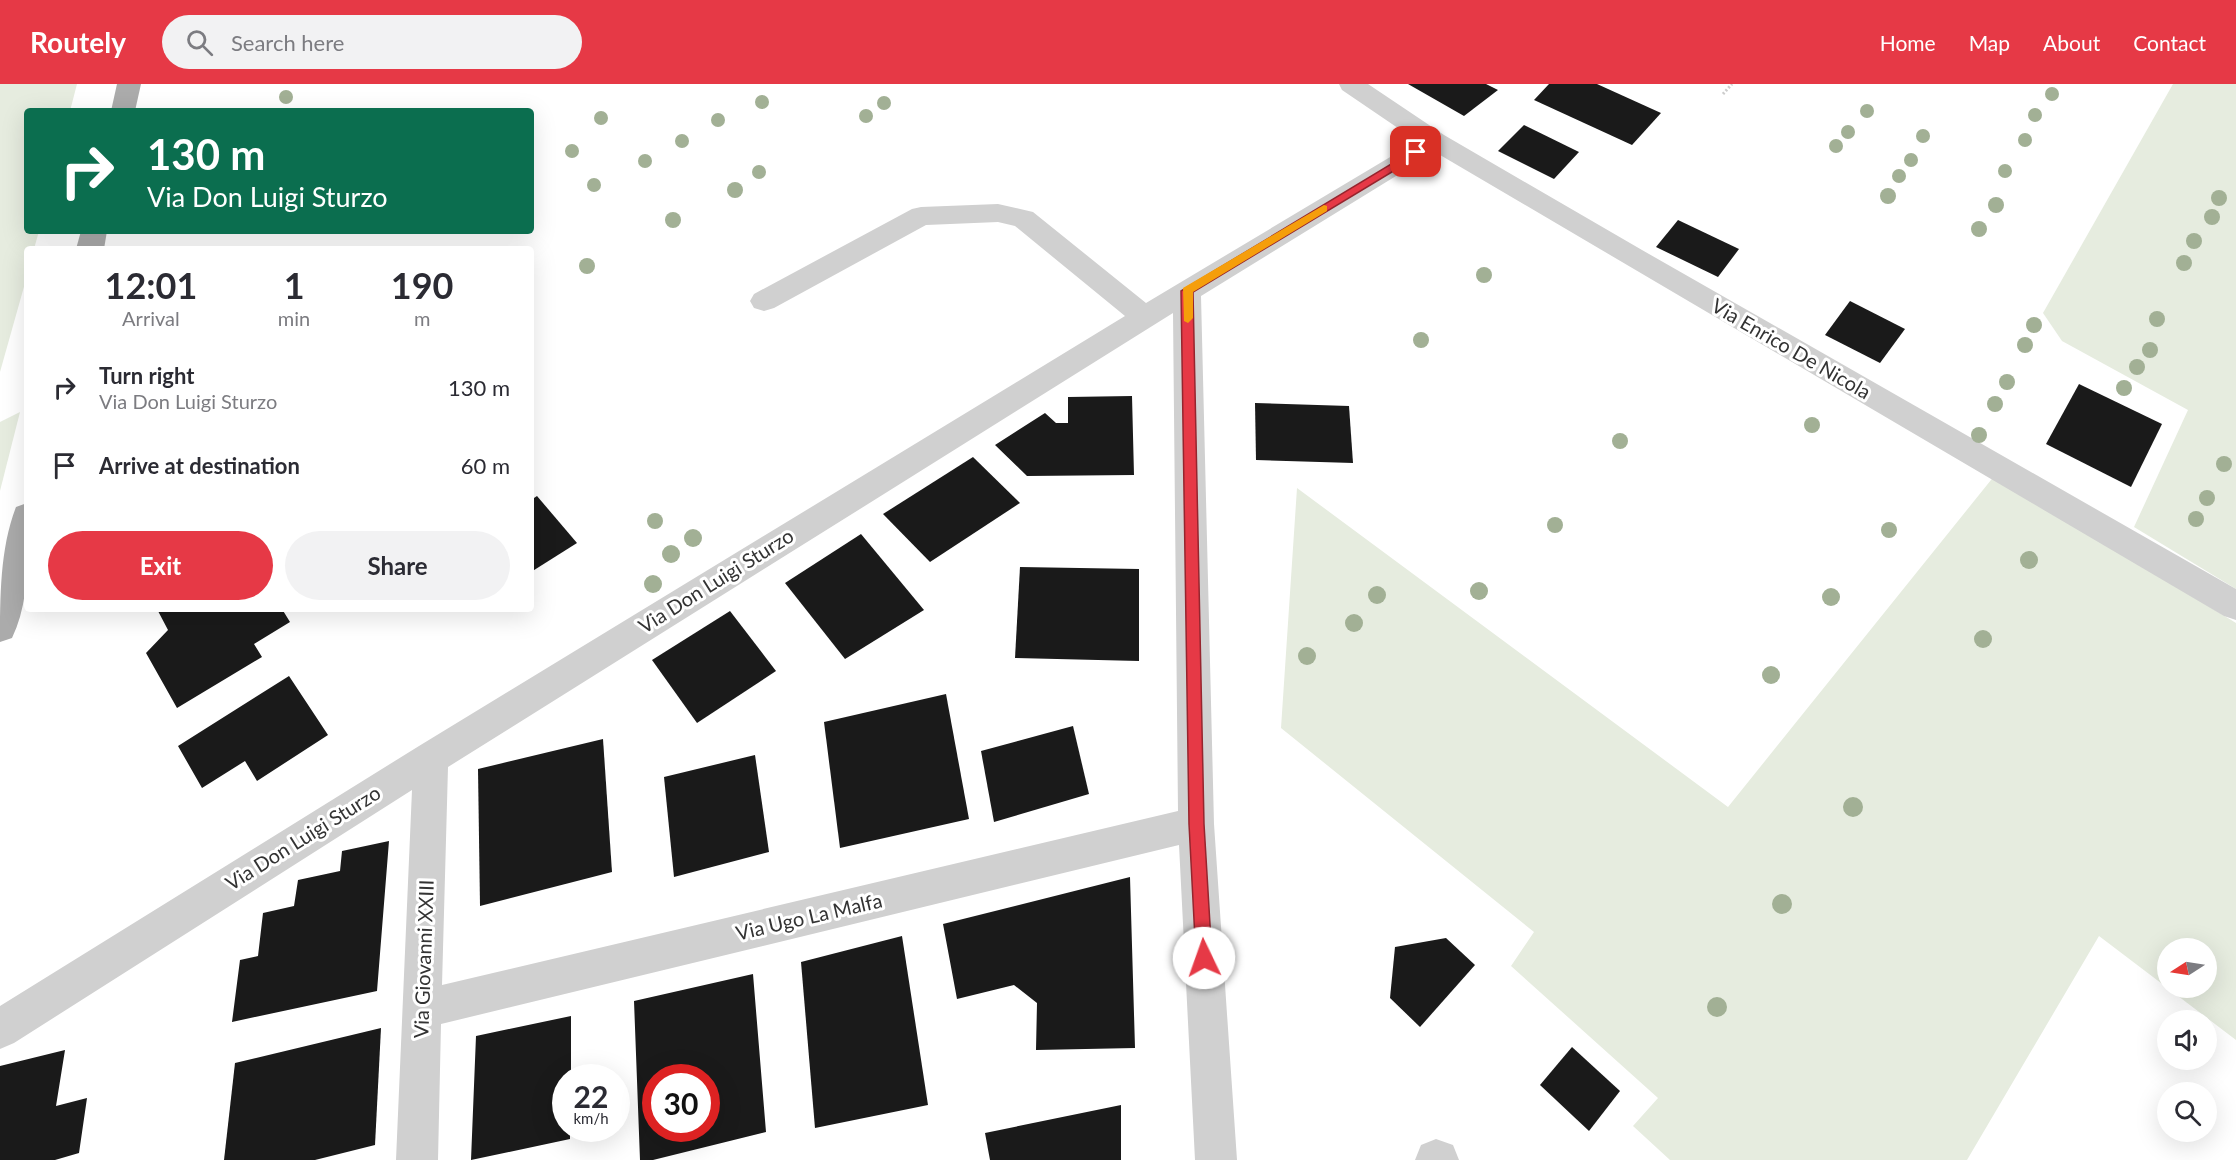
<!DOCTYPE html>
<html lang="en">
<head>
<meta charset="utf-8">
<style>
  :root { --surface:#fff; --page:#f2f2f3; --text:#2b2b33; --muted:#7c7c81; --accent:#e63946 }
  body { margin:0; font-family:Lato,sans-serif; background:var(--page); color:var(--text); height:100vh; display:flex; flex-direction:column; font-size:22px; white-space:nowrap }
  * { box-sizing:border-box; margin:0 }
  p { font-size:20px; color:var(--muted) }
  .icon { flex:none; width:33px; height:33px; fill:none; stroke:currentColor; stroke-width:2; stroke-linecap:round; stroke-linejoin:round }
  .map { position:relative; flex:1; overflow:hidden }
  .sheet { position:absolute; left:24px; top:162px; width:510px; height:366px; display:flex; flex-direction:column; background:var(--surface); border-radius:6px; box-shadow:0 6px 24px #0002 }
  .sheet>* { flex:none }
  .banner { position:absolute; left:24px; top:24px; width:510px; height:126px; border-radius:6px; box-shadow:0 6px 24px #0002; background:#0b6e4f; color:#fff; overflow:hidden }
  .needle { width:39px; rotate:258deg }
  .tools { position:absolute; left:2157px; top:854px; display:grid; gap:12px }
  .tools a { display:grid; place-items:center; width:60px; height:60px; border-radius:50%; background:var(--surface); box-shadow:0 6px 24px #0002; font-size:30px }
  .speed { position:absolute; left:552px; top:980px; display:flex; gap:12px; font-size:30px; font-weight:700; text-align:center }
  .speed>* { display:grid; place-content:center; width:78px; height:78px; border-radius:50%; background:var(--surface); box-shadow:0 6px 24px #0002; line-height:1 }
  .speed small { font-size:15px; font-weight:400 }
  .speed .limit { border:9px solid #d22; background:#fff; color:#111 }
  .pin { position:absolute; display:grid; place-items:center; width:51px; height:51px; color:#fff; margin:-26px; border-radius:12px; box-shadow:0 3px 9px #0006 }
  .me { position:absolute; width:66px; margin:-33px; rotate:357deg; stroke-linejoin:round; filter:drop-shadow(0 0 4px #0008) }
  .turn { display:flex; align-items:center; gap:21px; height:126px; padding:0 24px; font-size:27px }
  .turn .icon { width:78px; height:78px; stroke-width:2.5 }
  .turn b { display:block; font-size:42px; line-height:51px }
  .eta { display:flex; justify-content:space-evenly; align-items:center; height:102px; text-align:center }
  .eta b { font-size:36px; font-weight:700; line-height:42px }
  .cta { display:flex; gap:12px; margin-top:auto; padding:12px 24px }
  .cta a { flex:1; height:69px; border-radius:36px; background:var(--accent); color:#fff; font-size:24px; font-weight:700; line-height:69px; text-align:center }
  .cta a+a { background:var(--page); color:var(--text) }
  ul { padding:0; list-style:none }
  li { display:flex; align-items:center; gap:18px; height:78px; padding:0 24px }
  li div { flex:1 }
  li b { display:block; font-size:22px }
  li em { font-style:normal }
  header { display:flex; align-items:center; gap:36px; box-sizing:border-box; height:84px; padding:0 30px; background:var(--accent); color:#fff }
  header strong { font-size:28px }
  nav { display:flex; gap:33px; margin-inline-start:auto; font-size:21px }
  .search { width:420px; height:54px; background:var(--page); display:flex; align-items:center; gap:15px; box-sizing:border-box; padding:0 21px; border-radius:33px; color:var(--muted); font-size:22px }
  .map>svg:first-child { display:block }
  .green { fill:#e6ecdf; fill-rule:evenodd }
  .building { fill:#1a1a1a; fill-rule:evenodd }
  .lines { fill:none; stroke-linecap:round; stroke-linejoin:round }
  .path { stroke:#cdcdcd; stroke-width:3; stroke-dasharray:2 2; stroke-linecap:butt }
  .minor { fill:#d0d0d0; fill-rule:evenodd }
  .major { fill:#ababab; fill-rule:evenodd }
  .tree { fill:#a2b095 }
  .route { fill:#e63946; stroke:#96252e; stroke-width:1.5 }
  .slow { fill:#f59e0b }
  .labels { text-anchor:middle; stroke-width:6; stroke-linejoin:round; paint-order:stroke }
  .street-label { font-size:20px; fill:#333; stroke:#fff }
</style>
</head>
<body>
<header>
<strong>Routely</strong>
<div class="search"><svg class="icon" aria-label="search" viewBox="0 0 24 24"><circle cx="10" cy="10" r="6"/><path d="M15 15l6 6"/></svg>Search here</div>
<nav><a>Home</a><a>Map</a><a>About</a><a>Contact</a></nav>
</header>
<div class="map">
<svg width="2236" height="1076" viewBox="0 0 2236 1076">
  <rect width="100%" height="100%" fill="#fff"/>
  <!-- green -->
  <g class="green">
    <polygon points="0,0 77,0 70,27 27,27 27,147 39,147 34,165 27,165 27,192 0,288"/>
    <polygon points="2173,0 2236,0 2236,505 2134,443 2188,326 2062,257 2043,229"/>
    <polygon points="20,328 0,407 0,338"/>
    <path d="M1995,391L2236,539V956L2099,852L1967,1076H1670L1633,1042L1658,1014L1511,882L1534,848L1281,644L1297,404L1728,723ZM2168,864H2206V903H2168Z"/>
  </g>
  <!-- building -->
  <g class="building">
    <polygon points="1408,0 1486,0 1498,6 1464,32"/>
    <polygon points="1549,0 1597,0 1661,29 1632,61 1534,16"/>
    <polygon points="1524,41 1579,68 1554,95 1498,67"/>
    <polygon points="1678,136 1739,165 1718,193 1656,163"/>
    <polygon points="1850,217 1905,245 1880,279 1825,251"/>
    <polygon points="2079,300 2162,340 2131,403 2046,360"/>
    <polygon points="1132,312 1134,391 1027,392 995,361 1045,329 1056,339 1068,339 1068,313"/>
    <polygon points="1255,319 1349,322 1353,379 1256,376"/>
    <polygon points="973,373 1020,419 930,478 883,430"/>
    <polygon points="537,412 577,459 531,488 531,416"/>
    <polygon points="861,450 924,526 845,575 785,499"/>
    <polygon points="1020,483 1139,485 1139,577 1015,574"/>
    <polygon points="161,525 282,525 290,538 254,560 262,573 177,624 146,569 168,546 158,527"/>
    <polygon points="730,527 776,587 697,639 652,576"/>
    <polygon points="289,592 328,651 257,697 245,677 202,704 178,662"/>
    <polygon points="946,610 969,735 840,764 824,638"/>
    <polygon points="1073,642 1089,710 994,738 981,667"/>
    <polygon points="603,655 612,788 480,822 478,685"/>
    <polygon points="755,671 769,768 674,793 664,693"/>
    <polygon points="389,757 377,907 232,938 240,876 258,872 263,829 294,822 298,796 340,787 342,767"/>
    <polygon points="1130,793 1135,964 1036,966 1037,919 1014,901 957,915 943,840"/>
    <polygon points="902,852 928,1021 815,1044 801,878"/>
    <polygon points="1446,854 1475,881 1420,943 1390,914 1395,863"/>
    <path d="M753,890L766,1048L653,1076H640L634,917ZM656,993H706V1044H656Z"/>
    <polygon points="571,932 571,993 566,993 566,1044 570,1044 570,1055 471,1076 476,952"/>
    <polygon points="381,944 375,1061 315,1076 224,1076 235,979"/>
    <polygon points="1572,963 1620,1007 1589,1047 1540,1001"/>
    <polygon points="65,966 56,1022 87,1014 79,1069 55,1076 0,1076 0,982"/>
    <polygon points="1121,1021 1121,1076 990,1076 985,1049"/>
  </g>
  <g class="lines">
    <!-- path -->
    <polyline class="path" points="1723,10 1732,0"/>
    <!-- minor -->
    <g class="minor">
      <path d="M1339,0H1368L1444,51L1642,166L2236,505V536L2224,532L1435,68L1201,212L1214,740L1237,1076H1195L1179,761L441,940L438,1076H396L412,706L14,959L0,965V922L419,662L1125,232L1015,142L998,138L926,141L774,224L764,227L754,224L750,217L754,210L912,125L921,123L998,120L1033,128L1146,219L1417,57L1342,6ZM1173,229L1178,727L442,901L448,683Z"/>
      <polygon points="1436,1055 1453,1061 1459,1076 1415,1076 1421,1061"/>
    </g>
    <!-- major -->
    <g class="major">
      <polygon points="117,0 141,0 135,27 111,27"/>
      <polygon points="81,147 107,147 104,165 76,165"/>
      <path d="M27,419C27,464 32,512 12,554L0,558C0,513 0,464 16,423Z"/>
    </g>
  </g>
  <!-- trees -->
  <g class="tree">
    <circle cx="2052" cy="10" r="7"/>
    <circle cx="286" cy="13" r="7"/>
    <circle cx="762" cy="18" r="7"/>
    <circle cx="884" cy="19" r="7"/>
    <circle cx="1867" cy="27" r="7"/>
    <circle cx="2035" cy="31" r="7"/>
    <circle cx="866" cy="32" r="7"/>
    <circle cx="601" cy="34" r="7"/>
    <circle cx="718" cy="36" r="7"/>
    <circle cx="1848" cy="48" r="7"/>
    <circle cx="1923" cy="52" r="7"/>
    <circle cx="2025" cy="56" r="7"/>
    <circle cx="682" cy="57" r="7"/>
    <circle cx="1836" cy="62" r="7"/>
    <circle cx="572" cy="67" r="7"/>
    <circle cx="1911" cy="76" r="7"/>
    <circle cx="645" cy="77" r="7"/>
    <circle cx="2005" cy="87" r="7"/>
    <circle cx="759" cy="88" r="7"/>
    <circle cx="1899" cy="92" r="7"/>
    <circle cx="594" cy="101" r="7"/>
    <circle cx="735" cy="106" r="8"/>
    <circle cx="1888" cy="112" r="8"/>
    <circle cx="2219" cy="114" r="8"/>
    <circle cx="1996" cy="121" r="8"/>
    <circle cx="2212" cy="133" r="8"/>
    <circle cx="673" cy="136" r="8"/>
    <circle cx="1979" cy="145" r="8"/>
    <circle cx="2194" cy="157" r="8"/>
    <circle cx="2184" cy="179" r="8"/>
    <circle cx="587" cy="182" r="8"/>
    <circle cx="1484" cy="191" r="8"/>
    <circle cx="2157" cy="235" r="8"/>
    <circle cx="2034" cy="241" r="8"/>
    <circle cx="1421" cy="256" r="8"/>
    <circle cx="2025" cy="261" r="8"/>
    <circle cx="2150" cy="266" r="8"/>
    <circle cx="2137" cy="283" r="8"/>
    <circle cx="2007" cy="298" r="8"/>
    <circle cx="2124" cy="304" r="8"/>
    <circle cx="1995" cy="320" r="8"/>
    <circle cx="1812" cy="341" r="8"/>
    <circle cx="1979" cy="351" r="8"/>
    <circle cx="1620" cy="357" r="8"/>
    <circle cx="2224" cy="380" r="8"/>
    <circle cx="2207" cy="414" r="8"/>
    <circle cx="2196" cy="435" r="8"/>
    <circle cx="655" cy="437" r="8"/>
    <circle cx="1555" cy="441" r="8"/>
    <circle cx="1889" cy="446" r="8"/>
    <circle cx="693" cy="454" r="9"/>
    <circle cx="671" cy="470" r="9"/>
    <circle cx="2029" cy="476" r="9"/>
    <circle cx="653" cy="500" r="9"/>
    <circle cx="1479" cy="507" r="9"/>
    <circle cx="1377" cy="511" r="9"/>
    <circle cx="1831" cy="513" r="9"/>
    <circle cx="1354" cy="539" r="9"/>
    <circle cx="1983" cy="555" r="9"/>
    <circle cx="1307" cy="572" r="9"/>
    <circle cx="1771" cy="591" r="9"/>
    <circle cx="1853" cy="723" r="10"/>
    <circle cx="1782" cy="820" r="10"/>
    <circle cx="1717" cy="923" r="10"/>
  </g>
  <!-- route -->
  <polygon class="route" points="1416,65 1420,66 1420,71 1193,208 1204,740 1212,874 1210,880 1204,882 1199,880 1196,874 1189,740 1181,207"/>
  <!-- slow -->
  <polygon class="slow" points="1324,121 1327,122 1327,127 1193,208 1193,234 1188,239 1184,237 1183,204"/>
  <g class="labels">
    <!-- street labels -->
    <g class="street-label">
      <text transform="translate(1791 265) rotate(30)" y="7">Via Enrico De Nicola</text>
      <text transform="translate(716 497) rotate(-32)" y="7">Via Don Luigi Sturzo</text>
      <text transform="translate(303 754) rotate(-32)" y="7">Via Don Luigi Sturzo</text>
      <text transform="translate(809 833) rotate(-13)" y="7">Via Ugo La Malfa</text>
      <text transform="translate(424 875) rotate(-88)" y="7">Via Giovanni XXIII</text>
    </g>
  </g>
</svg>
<div class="tools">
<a><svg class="needle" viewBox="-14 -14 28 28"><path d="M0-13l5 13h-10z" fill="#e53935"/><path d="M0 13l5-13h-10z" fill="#7c7c81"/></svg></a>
<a><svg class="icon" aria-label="sound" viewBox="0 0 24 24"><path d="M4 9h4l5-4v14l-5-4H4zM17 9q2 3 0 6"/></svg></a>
<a><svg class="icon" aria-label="search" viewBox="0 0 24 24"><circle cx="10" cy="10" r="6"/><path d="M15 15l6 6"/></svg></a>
</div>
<div class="speed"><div>22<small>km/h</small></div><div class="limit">30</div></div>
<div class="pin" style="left:1416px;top:68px;background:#d93025"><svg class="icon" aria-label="arrive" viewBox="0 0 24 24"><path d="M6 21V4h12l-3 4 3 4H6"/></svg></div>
<svg class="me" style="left:1204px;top:874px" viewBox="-20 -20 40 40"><circle r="19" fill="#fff"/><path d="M0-13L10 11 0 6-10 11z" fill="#e63946"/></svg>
<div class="banner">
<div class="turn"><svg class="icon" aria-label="right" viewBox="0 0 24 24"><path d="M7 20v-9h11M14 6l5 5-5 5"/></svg><div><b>130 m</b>Via Don Luigi Sturzo</div></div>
</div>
<section class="sheet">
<div class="eta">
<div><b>12:01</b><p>Arrival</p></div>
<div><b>1</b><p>min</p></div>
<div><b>190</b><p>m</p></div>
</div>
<ul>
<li><svg class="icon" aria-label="right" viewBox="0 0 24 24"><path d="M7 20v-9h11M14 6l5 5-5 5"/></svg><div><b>Turn right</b><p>Via Don Luigi Sturzo</p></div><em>130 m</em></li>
<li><svg class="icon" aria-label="arrive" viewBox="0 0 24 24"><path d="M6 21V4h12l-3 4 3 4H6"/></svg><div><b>Arrive at destination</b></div><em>60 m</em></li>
</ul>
<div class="cta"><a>Exit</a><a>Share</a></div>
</section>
</div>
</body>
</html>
